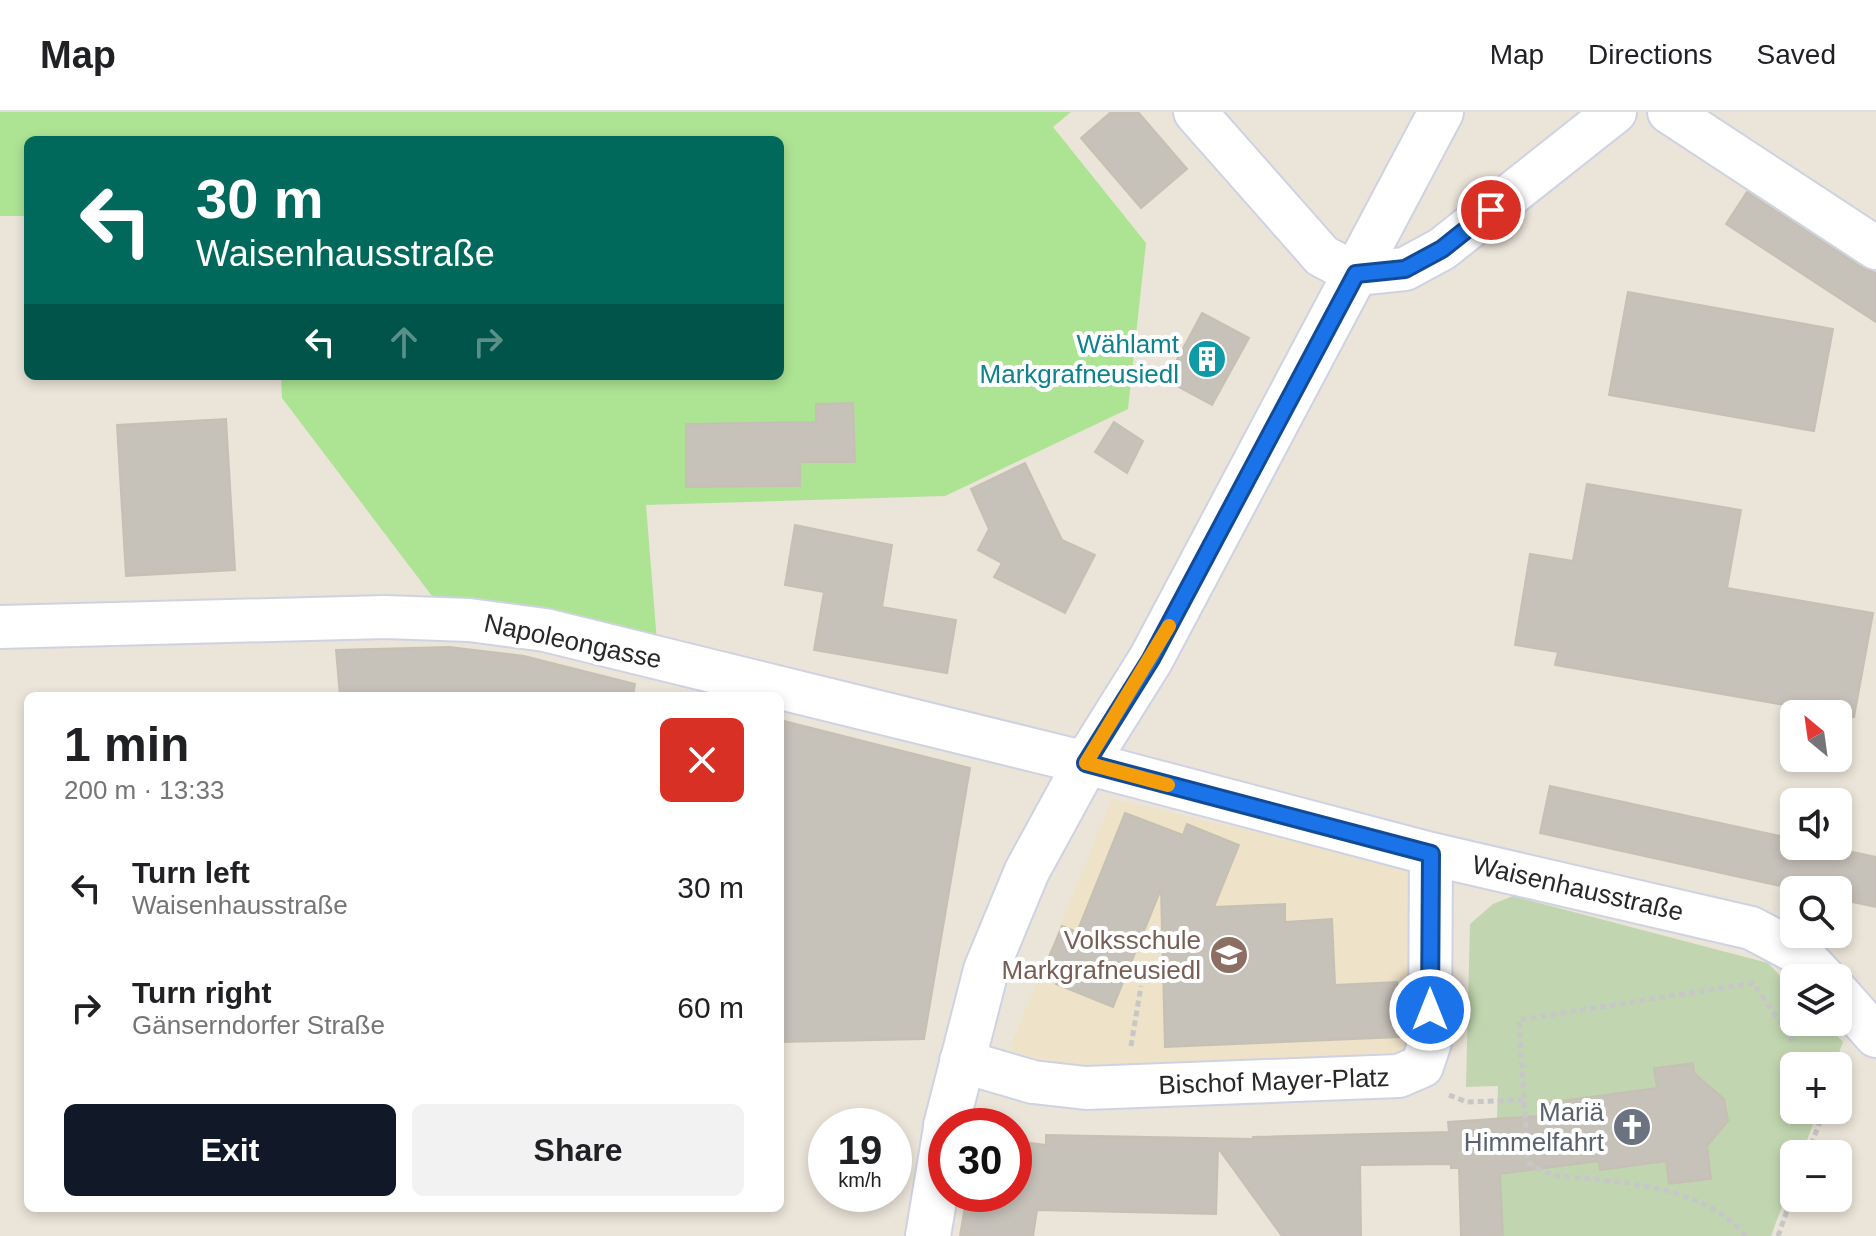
<!DOCTYPE html>
<html lang="en">
<head>
<meta charset="utf-8">
<style>
  :root { --surface:#fff; --page:#f2f2f2; --text:#202124; --muted:#757577; --line:#e0e0e0; --accent:#111827 }
  body { margin:0; font-family:Helvetica,sans-serif; background:var(--page); color:var(--text); height:100vh; display:flex; flex-direction:column; font-size:30px; white-space:nowrap }
  * { box-sizing:border-box; margin:0 }
  p { font-size:26px; color:var(--muted) }
  .icon { flex:none; width:44px; height:44px; fill:none; stroke:currentColor; stroke-width:2; stroke-linecap:round; stroke-linejoin:round }
  .map { position:relative; flex:1; overflow:hidden }
  .side { position:absolute; left:24px; top:580px; width:760px; height:520px; display:flex; flex-direction:column; background:var(--surface); border-radius:12px; box-shadow:0 4px 12px #0003 }
  .side>* { flex:none }
  .hud { position:absolute; left:24px; top:24px; width:760px; height:244px; border-radius:12px; box-shadow:0 4px 12px #0003; background:#00695c; color:#fff; overflow:hidden }
  .needle { width:52px; rotate:331deg }
  .tools { position:absolute; left:1780px; top:588px; display:grid; gap:16px }
  .tools a { display:grid; place-items:center; width:72px; height:72px; border-radius:12px; background:var(--surface); box-shadow:0 4px 12px #0003; font-size:40px }
  .speed { position:absolute; left:808px; top:996px; display:flex; gap:16px; font-size:40px; font-weight:700; text-align:center }
  .speed>* { display:grid; place-content:center; width:104px; height:104px; border-radius:50%; background:var(--surface); box-shadow:0 4px 12px #0003; line-height:1 }
  .speed small { font-size:20px; font-weight:400 }
  .speed .limit { border:12px solid #d22; background:#fff; color:#111 }
  .pin { position:absolute; display:grid; place-items:center; width:68px; height:68px; color:#fff; margin:-34px; border:4px solid #fff; border-radius:50%; box-shadow:0 2px 8px #0007 }
  .me { position:absolute; width:88px; margin:-44px; rotate:0deg; stroke-linejoin:round; filter:drop-shadow(0 0 6px #0008) }
  .turn { display:flex; align-items:center; gap:28px; height:168px; padding:0 40px; font-size:36px }
  .turn .icon { width:104px; height:104px; stroke-width:2.5 }
  .turn b { display:block; font-size:56px; line-height:68px }
  .lanes { display:flex; align-items:center; height:76px; padding:0 40px; background:#0003; justify-content:center; gap:40px; direction:ltr }
  .lanes .off { opacity:.35 }
  .round { display:grid; place-items:center; flex:none; width:84px; height:84px; border-radius:12px; background:var(--page) }
  .summary { display:flex; align-items:center; justify-content:space-between; height:136px; padding:0 40px }
  h1 { font-size:48px; font-weight:600; line-height:60px }
  .primary-button { display:flex; gap:16px; margin-top:auto; padding:16px 40px }
  .primary-button a { flex:1; height:92px; border-radius:12px; background:var(--accent); color:#fff; font-size:32px; font-weight:600; line-height:92px; text-align:center }
  .primary-button a+a { background:var(--page); color:var(--text) }
  ul { padding:0; list-style:none }
  li { display:flex; align-items:center; gap:24px; height:120px; padding:0 40px }
  li div { flex:1 }
  li b { display:block; font-size:30px }
  li em { font-style:normal }
  header { display:flex; align-items:center; gap:48px; box-sizing:border-box; height:112px; padding:0 40px; background:var(--surface); border-bottom:2px solid var(--line) }
  header strong { font-size:38px }
  nav { display:flex; gap:44px; margin-inline-start:auto; font-size:28px }
  .map>svg:first-child { display:block }
  .education { fill:#eee2c8 }
  .green { fill:#ade494 }
  .cemetery { fill:#c1d6b0 }
  .building { fill:#c6c1b9; stroke:#c6c0b3; stroke-width:2 }
  .lines { fill:none; stroke-linecap:round; stroke-linejoin:round }
  .minor-casing { stroke:#cfd2e2; stroke-width:46 }
  .secondary-casing { stroke:#cfd2e2; stroke-width:48 }
  .path { stroke:#c7c7c7; stroke-width:5; stroke-dasharray:6 4; stroke-linecap:butt }
  .minor { stroke:#fff; stroke-width:42 }
  .secondary { stroke:#fff; stroke-width:44 }
  .route-casing { stroke:#114b97; stroke-width:20 }
  .route { stroke:#1a73e8; stroke-width:14 }
  .slow { stroke:#f59e0b; stroke-width:14 }
  .labels { text-anchor:middle; stroke-width:8; stroke-linejoin:round; paint-order:stroke }
  .culture-label { font-size:26px; fill:#0d838f; stroke:#fff; text-anchor:end }
  .street-label { font-size:26px; fill:#282828; stroke:#fff }
  .education-label { font-size:26px; fill:#785e54; stroke:#fff; text-anchor:end }
  .worship-label { font-size:26px; fill:#5b616d; stroke:#fff; text-anchor:end }
</style>
</head>
<body>
<header>
<strong>Map</strong>
<nav><a>Map</a><a>Directions</a><a>Saved</a></nav>
</header>
<div class="map">
<svg width="1876" height="1124" viewBox="0 0 1876 1124">
  <rect width="100%" height="100%" fill="#ebe4d9"/>
  <!-- education -->
  <polygon class="education" points="1112,687 1401,753 1410,764 1412,922 1406,937 1393,944 1166,957 1059,954 1009,938"/>
  <!-- green -->
  <polygon class="green" points="0,0 1071,0 1053,15 1146,131 1128,297 945,384 646,393 657,530 549,503 432,484 282,286 281,264 780,264 780,28 28,28 28,104 0,104"/>
  <!-- cemetery -->
  <polygon class="cemetery" points="1513,784 1768,851 1794,878 1794,910 1824,910 1843,930 1834,954 1794,954 1794,998 1818,998 1802,1042 1794,1042 1794,1062 1771,1124 1503,1124 1497,1007 1498,974 1466,975 1470,812 1493,792"/>
  <!-- building -->
  <g class="building">
    <polygon points="1111,0 1138,0 1187,57 1141,96 1081,26"/>
    <polygon points="1747,80 1863,156 1876,161 1876,210 1726,112"/>
    <polygon points="1628,180 1833,217 1814,319 1609,283"/>
    <polygon points="1202,201 1249,226 1212,293 1166,268"/>
    <polygon points="853,291 855,350 800,350 800,374 686,375 686,312 816,310 816,292"/>
    <polygon points="226,307 235,458 126,464 117,313"/>
    <polygon points="1114,310 1143,329 1127,361 1095,340"/>
    <polygon points="1025,351 1062,428 1095,443 1065,501 994,465 1002,451 978,438 989,417 971,377"/>
    <polygon points="1587,372 1741,398 1727,476 1873,501 1854,605 1555,553 1558,540 1515,533 1530,442 1573,449"/>
    <polygon points="795,413 892,433 882,495 956,508 947,561 814,538 824,480 785,473"/>
    <polygon points="449,535 524,544 635,572 633,584 340,584 336,538"/>
    <polygon points="780,608 970,656 924,927 780,930"/>
    <polygon points="1550,674 1794,727 1794,734 1825,734 1876,745 1876,795 1838,787 1838,778 1798,778 1540,721"/>
    <polygon points="1125,701 1183,723 1187,712 1239,733 1214,795 1285,792 1285,810 1332,807 1335,873 1397,870 1400,925 1165,935 1161,777 1113,895 1056,872 1062,858 1046,852 1062,814 1077,820"/>
    <polygon points="1693,951 1694,961 1724,987 1728,1009 1707,1034 1711,1067 1669,1072 1666,1049 1600,1058 1599,1049 1500,1062 1503,1124 1461,1124 1459,1056 1451,1056 1451,1052 1360,1053 1361,1124 1282,1124 1218,1036 1216,1102 1037,1098 1033,1124 960,1124 967,1082 1014,1082 1014,1029 1046,1033 1046,1023 1253,1027 1253,1025 1449,1020 1448,1010 1539,1004 1538,992 1657,976 1654,956"/>
  </g>
  <g class="lines">
    <!-- minor casing -->
    <g class="minor-casing">
      <g id="minor">
        <polyline points="1195,0 1322,144 1356,162 1405,157 1442,137 1615,0"/>
        <polyline points="1669,0 1876,136"/>
        <polyline points="0,515 385,505 469,508 545,518 1086,651 1431,742 1751,816 1802,843 1824,866"/>
        <polyline points="1838,881 1876,924"/>
        <polyline points="961,949 1033,970 1086,976 1399,964 1422,954 1430,930 1431,742"/>
      </g>
    </g>
    <!-- secondary casing -->
    <g class="secondary-casing">
      <g id="secondary">
        <polyline points="946,1014 986,858 1027,759 1086,651 1151,547 1441,0"/>
        <polyline points="928,1124 946,1016"/>
      </g>
    </g>
    <!-- path -->
    <g class="path">
      <polyline points="1131,934 1141,874"/>
      <polyline points="1449,983 1467,990 1523,988"/>
      <polyline points="1808,1042 1824,998"/>
      <path d="M1746,1124C1709,1080 1646,1073 1592,1067C1565,1064 1551,1067 1528,1050L1519,908L1753,871L1793,929"/>
      <polyline points="1778,1124 1794,1079"/>
    </g>
    <!-- minor -->
    <use href="#minor" class="minor"/>
    <!-- secondary -->
    <use href="#secondary" class="secondary"/>
  </g>
  <g class="lines">
    <!-- route casing -->
    <g class="route-casing">
      <polyline id="route" points="1430,898 1431,742 1086,651 1151,547 1356,162 1405,157 1442,137 1491,98"/>
    </g>
    <!-- route -->
    <use href="#route" class="route"/>
    <!-- slow -->
    <polyline class="slow" points="1168,673 1086,651 1169,514"/>
  </g>
  <!-- icons -->
  <defs>
    <g id="building-disc" transform="scale(2)"><circle r="9.5" fill="#0f9aa8" stroke="#fff"/><path d="M-4-6H4V6H1V3H-1V6H-4ZM-2.5-4.3h1.7v1.8h-1.7ZM.8-4.3h1.7v1.8H.8ZM-2.5-1h1.7V.8h-1.7ZM.8-1h1.7V.8H.8Z" fill="#fff"/></g>
    <g id="school-disc" transform="scale(2)"><circle r="9.5" fill="#8d6e63" stroke="#fff"/><path d="M0-5L7-2L0 1L-7-2ZM-4 1L0 2.5L4 1V4Q0 6-4 4Z" fill="#fff"/></g>
    <g id="church-disc" transform="scale(2)"><circle r="9.5" fill="#6b7280" stroke="#fff"/><path d="M-1.2-6h2.4v3.5h3.3v2.4h-3.3V6h-2.4V-.1h-3.3v-2.4h3.3Z" fill="#fff"/></g>
  </defs>
  <g fill-rule="evenodd">
    <use href="#building-disc" x="1207" y="247"/>
    <use href="#school-disc" x="1229" y="843"/>
    <use href="#church-disc" x="1632" y="1015"/>
  </g>
  <g class="labels">
    <!-- culture labels -->
    <g class="culture-label">
      <text x="1179" y="241">Wählamt<tspan x="1179" dy="30">Markgrafneusiedl</tspan></text>
    </g>
    <!-- street labels -->
    <g class="street-label">
      <text transform="translate(573 529) rotate(12)" y="9">Napoleongasse</text>
      <text transform="translate(1578 776) rotate(13)" y="9">Waisenhausstraße</text>
      <text transform="translate(1274 969) rotate(-2)" y="9">Bischof Mayer-Platz</text>
    </g>
    <!-- education labels -->
    <g class="education-label">
      <text x="1201" y="837">Volksschule<tspan x="1201" dy="30">Markgrafneusiedl</tspan></text>
    </g>
    <!-- worship labels -->
    <g class="worship-label">
      <text x="1604" y="1009">Mariä<tspan x="1604" dy="30">Himmelfahrt</tspan></text>
    </g>
  </g>
</svg>
<div class="tools">
<a><svg class="needle" viewBox="-14 -14 28 28"><path d="M0-13l5 13h-10z" fill="#e53935"/><path d="M0 13l5-13h-10z" fill="#757577"/></svg></a>
<a><svg class="icon" aria-label="sound" viewBox="0 0 24 24"><path d="M4 9h4l5-4v14l-5-4H4zM17 9q2 3 0 6"/></svg></a>
<a><svg class="icon" aria-label="search" viewBox="0 0 24 24"><circle cx="10" cy="10" r="6"/><path d="M15 15l6 6"/></svg></a>
<a><svg class="icon" aria-label="layers" viewBox="0 0 24 24"><path d="M12 4l9 5-9 5-9-5zM3 14l9 5 9-5"/></svg></a>
<a>+</a>
<a>−</a>
</div>
<div class="speed"><div>19<small>km/h</small></div><div class="limit">30</div></div>
<div class="pin" style="left:1491px;top:98px;background:#d93025"><svg class="icon" aria-label="arrive" viewBox="0 0 24 24"><path d="M6 21V4h12l-3 4 3 4H6"/></svg></div>
<svg class="me" style="left:1430px;top:898px" viewBox="-20 -20 40 40"><circle r="17" fill="#1a73e8" stroke="#fff" stroke-width="3"/><path d="M0-11L8 9 0 5-8 9z" fill="#fff"/></svg>
<div class="hud">
<div class="turn"><svg class="icon" aria-label="left" viewBox="0 0 24 24"><path d="M17 20v-9H6M10 6l-5 5 5 5"/></svg><div><b>30 m</b>Waisenhausstraße</div></div>
<div class="lanes"><svg class="icon" aria-label="left" viewBox="0 0 24 24"><path d="M17 20v-9H6M10 6l-5 5 5 5"/></svg><svg class="icon off" aria-label="ahead" viewBox="0 0 24 24"><path d="M12 20V5M6 11l6-6 6 6"/></svg><svg class="icon off" aria-label="right" viewBox="0 0 24 24"><path d="M7 20v-9h11M14 6l5 5-5 5"/></svg></div>
</div>
<section class="side">
<div class="summary"><div><h1>1 min</h1><p>200 m · 13:33</p></div><a class="round" style="background:#d93025;color:#fff"><svg class="icon" aria-label="close" viewBox="0 0 24 24"><path d="M6 6l12 12M18 6L6 18"/></svg></a></div>
<ul>
<li><svg class="icon" aria-label="left" viewBox="0 0 24 24"><path d="M17 20v-9H6M10 6l-5 5 5 5"/></svg><div><b>Turn left</b><p>Waisenhausstraße</p></div><em>30 m</em></li>
<li><svg class="icon" aria-label="right" viewBox="0 0 24 24"><path d="M7 20v-9h11M14 6l5 5-5 5"/></svg><div><b>Turn right</b><p>Gänserndorfer Straße</p></div><em>60 m</em></li>
</ul>
<div class="primary-button"><a>Exit</a><a>Share</a></div>
</section>
</div>
</body>
</html>
